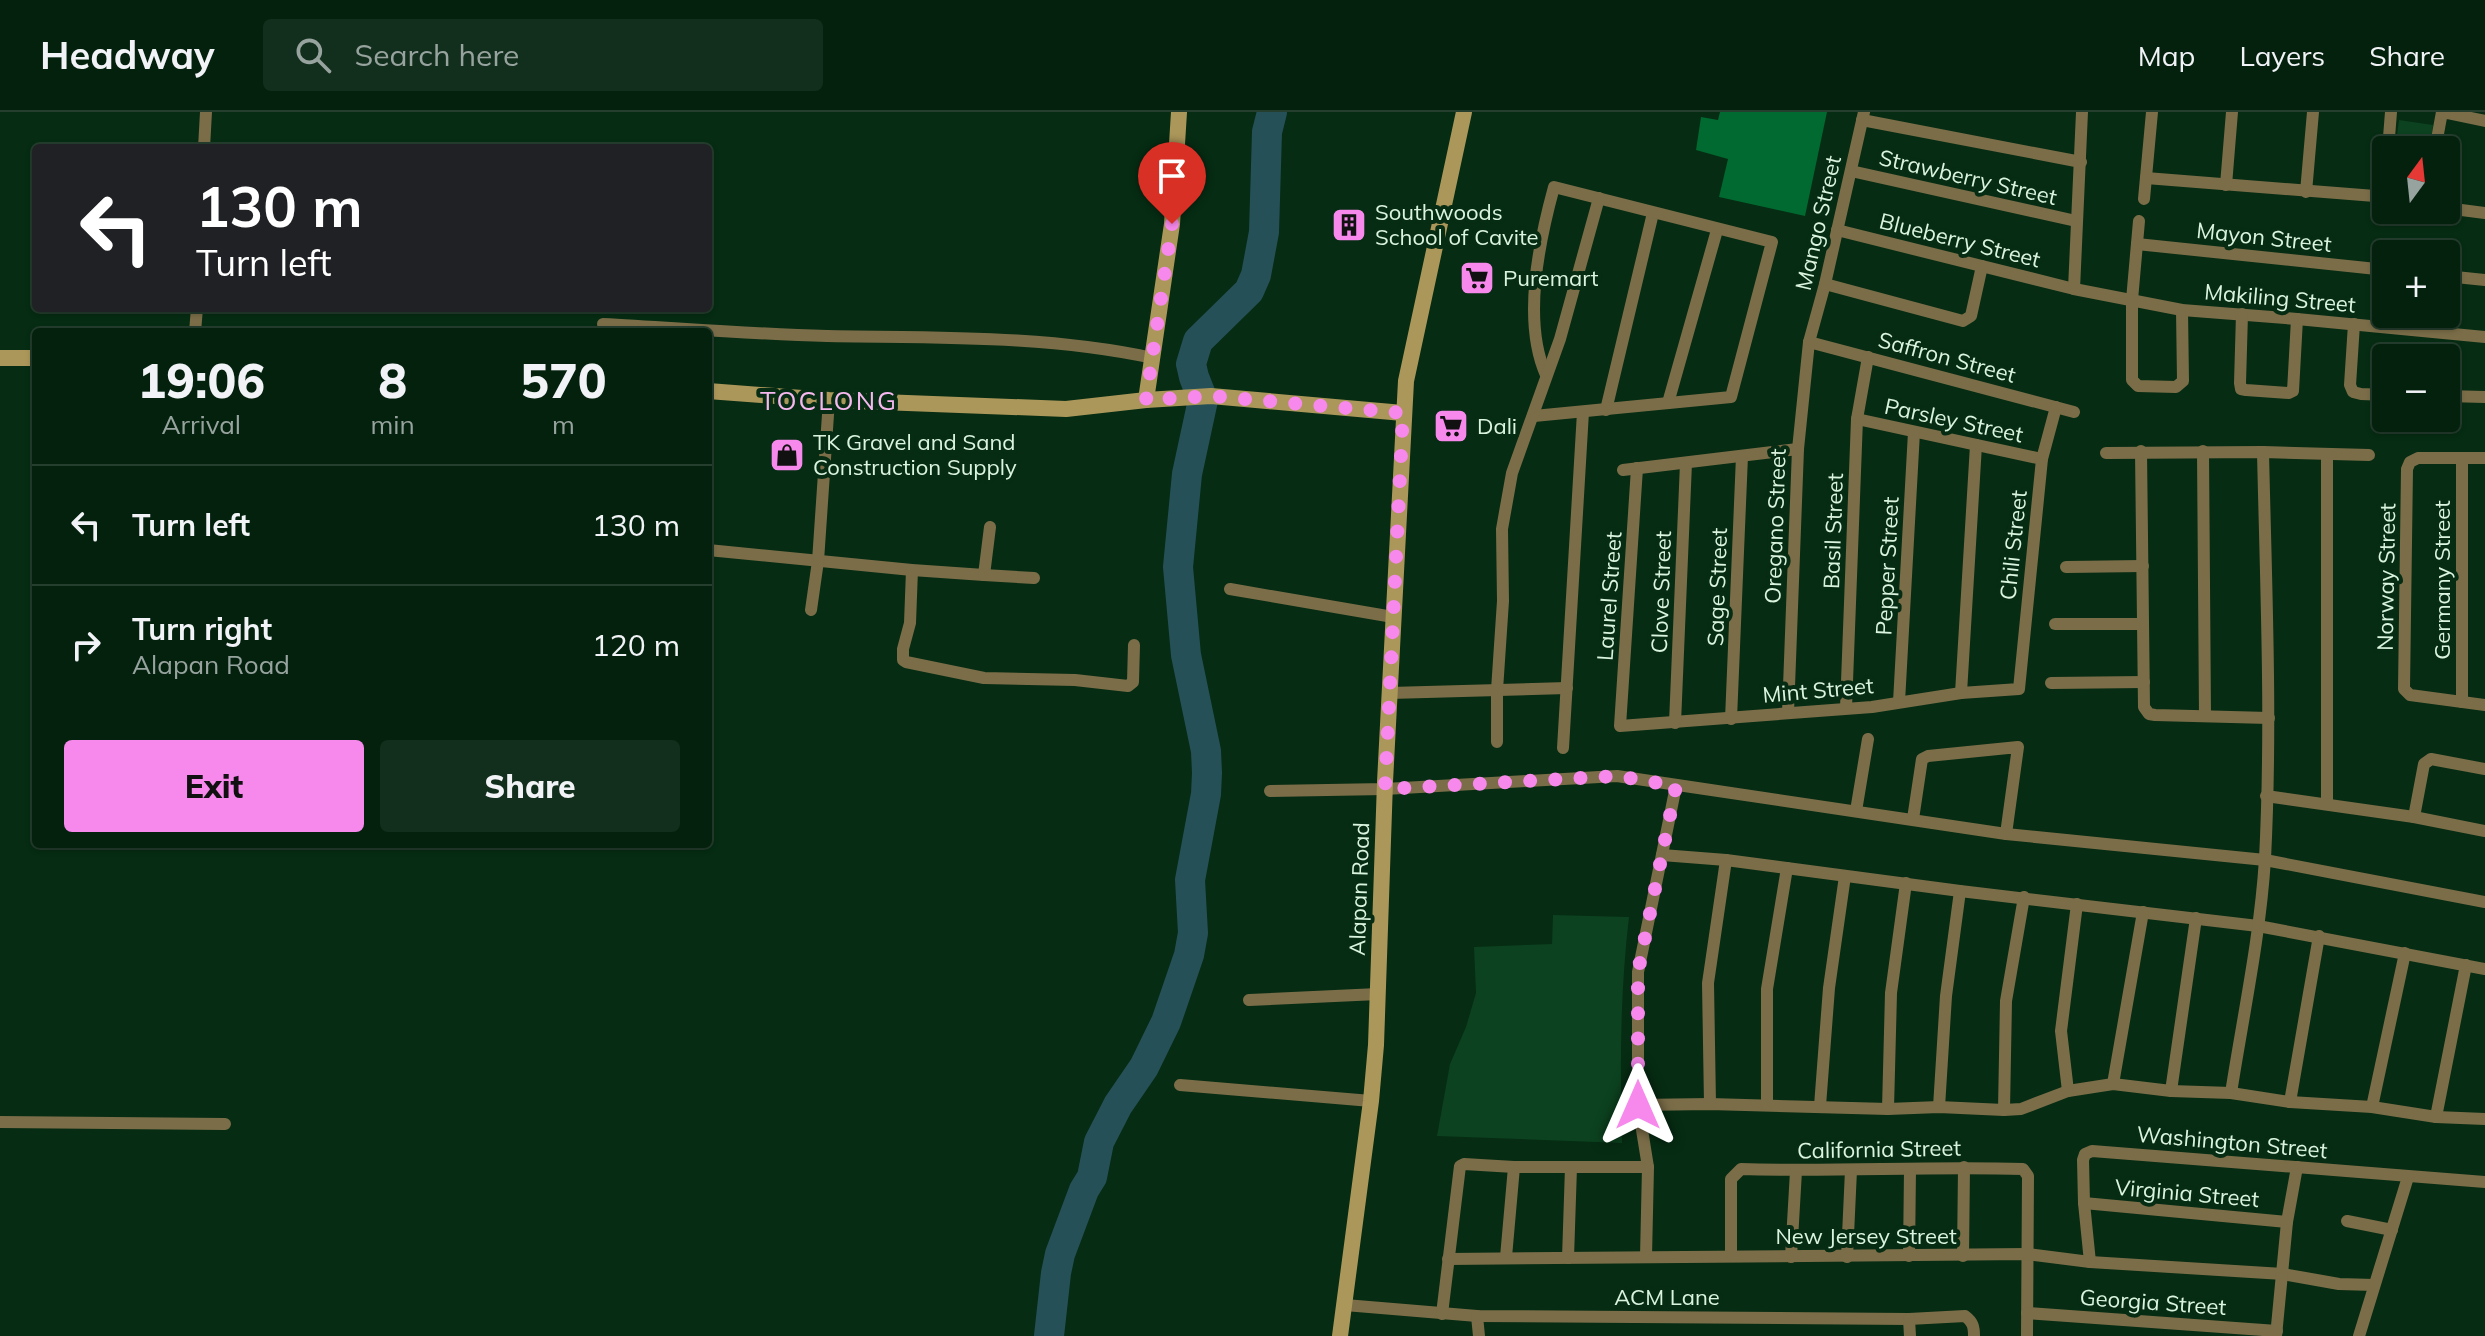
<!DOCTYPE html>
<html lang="en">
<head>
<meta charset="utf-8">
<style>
  :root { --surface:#04210e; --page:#122e1c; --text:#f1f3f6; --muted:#97a39e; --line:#253e2e; --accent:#f788ec }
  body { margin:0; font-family:Mulish,sans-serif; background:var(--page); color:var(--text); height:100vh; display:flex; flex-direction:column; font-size:30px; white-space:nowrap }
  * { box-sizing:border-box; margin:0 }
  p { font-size:26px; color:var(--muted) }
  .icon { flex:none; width:44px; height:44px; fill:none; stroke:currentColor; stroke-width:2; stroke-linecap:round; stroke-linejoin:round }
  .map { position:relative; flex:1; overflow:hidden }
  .side { position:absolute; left:32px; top:216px; width:680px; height:520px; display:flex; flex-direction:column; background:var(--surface); border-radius:8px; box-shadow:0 2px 6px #0004,0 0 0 2px var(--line) }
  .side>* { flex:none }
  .guide { position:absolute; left:32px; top:32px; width:680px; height:168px; border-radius:8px; box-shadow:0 2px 6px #0004,0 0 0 2px var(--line); background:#202124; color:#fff; overflow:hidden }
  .needle { width:52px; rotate:15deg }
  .controls { position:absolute; left:2372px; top:24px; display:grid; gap:16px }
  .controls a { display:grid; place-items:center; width:88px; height:88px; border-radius:8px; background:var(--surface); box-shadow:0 2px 6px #0004,0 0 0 2px var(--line); font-size:40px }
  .pin { position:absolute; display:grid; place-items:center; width:68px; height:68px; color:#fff; margin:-82px -34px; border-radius:50% 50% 50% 0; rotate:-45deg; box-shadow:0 0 8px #0007 }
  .pin .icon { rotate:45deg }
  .me { position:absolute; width:88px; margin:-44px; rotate:0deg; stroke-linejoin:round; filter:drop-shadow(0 0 6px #0008) }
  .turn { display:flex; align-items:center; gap:28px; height:168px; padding:0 32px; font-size:36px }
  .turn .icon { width:104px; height:104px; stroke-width:2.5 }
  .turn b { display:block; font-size:56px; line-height:68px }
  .eta { display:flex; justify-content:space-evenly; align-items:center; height:136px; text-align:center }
  .eta b { font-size:48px; font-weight:800; line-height:56px }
  .action { display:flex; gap:16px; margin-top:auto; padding:16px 32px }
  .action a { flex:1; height:92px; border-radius:8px; background:var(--accent); color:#111; font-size:32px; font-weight:800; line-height:92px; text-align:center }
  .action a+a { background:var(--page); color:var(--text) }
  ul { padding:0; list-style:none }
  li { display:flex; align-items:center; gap:24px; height:120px; padding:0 32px; border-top:2px solid var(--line) }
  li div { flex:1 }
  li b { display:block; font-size:30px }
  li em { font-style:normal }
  header { display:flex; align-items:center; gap:48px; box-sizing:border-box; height:112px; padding:0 40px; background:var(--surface); border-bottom:2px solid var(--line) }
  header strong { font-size:38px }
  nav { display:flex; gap:44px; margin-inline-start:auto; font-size:28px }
  .search { width:560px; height:72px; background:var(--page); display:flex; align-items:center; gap:20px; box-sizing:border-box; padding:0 28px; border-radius:8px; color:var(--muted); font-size:30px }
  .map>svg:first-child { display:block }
  .green { fill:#0c421f }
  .forest { fill:#006a30 }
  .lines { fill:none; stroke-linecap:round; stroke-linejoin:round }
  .river { stroke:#255058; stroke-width:30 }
  .street { stroke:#7b6d48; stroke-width:12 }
  .secondary { stroke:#ac975a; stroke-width:16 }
  .route { stroke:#f788ec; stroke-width:14; stroke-dasharray:0 25.2 }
  .labels { text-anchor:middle; stroke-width:8; stroke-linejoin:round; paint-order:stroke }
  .street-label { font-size:22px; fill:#daf4df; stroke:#062c13 }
  .poi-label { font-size:22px; fill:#daf4df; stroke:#062c13; text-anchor:start }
  .quarter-label { font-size:26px; letter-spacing:2px; fill:#f6b8ef; stroke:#062c13 }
</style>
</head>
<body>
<header>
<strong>Headway</strong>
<div class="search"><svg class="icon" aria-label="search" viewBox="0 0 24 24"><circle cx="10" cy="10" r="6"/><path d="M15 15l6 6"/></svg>Search here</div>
<nav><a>Map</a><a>Layers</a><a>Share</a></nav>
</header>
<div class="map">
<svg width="2485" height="1224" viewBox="0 0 2485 1224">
  <rect width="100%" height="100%" fill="#062c13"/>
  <!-- green -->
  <g class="green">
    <polygon points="2399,8 2433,13 2430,38 2395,38"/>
    <path d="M1553,803L1629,805C1620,881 1620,955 1622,1031L1437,1024L1450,952L1466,915L1476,881L1474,835L1552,832Z"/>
  </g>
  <!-- forest -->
  <polygon class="forest" points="1720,0 1827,0 1805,104 1719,85 1728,47 1696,38 1701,5 1718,8"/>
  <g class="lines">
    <!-- river -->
    <polyline class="river" points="1049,1224 1056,1161 1060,1142 1084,1078 1092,1065 1099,1030 1118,993 1144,955 1166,910 1189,843 1193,821 1190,768 1206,682 1207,661 1206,639 1186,543 1178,455 1187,362 1203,288 1194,265 1191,252 1198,229 1249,179 1256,163 1264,120 1267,20 1272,0"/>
    <!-- street -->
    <g class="street">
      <polyline points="1862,8 2081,50"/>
      <polyline points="204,36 206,0"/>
      <polyline points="2388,38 2391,0"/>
      <polyline points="2435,38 2442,0 2485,9"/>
      <polyline points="1851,59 2076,109"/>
      <path d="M2146,66L2375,84C2384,80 2385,75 2386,65"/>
      <polyline points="2226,73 2232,0"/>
      <polyline points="2306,80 2313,0"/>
      <polyline points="2144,87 2152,0"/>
      <polyline points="2446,96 2485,101"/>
      <polyline points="2139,109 2132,188 2132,268 2138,274 2176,275 2183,269 2182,198"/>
      <polyline points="1837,118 2074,177 2182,198 2297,207 2485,225"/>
      <polyline points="2137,132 2386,158"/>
      <polyline points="2446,164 2485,168"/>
      <polyline points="1825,172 1963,209 1971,204 1982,154"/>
      <polyline points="2074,177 2082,0"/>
      <polyline points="2242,202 2240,271 2241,277 2246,278 2289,281 2293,279 2297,207"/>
      <path d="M603,212C678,216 752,222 827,224C936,226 1046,223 1153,246"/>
      <polyline points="2354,212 2350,273 2353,280 2361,282 2386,283"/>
      <polyline points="195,220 197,196"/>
      <polyline points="1809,230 2074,300"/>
      <polyline points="2446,284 2485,285"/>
      <polyline points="1668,291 1717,118"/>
      <polyline points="1606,298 1653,101"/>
      <path d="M1534,304L1731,285L1772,130L1554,75C1539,130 1522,209 1546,263"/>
      <polyline points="1857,307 2042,347"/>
      <polyline points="2141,339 2144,595 2149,602 2155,603 2269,606"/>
      <polyline points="2203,339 2205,604"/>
      <polyline points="2106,341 2263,340 2369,343"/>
      <polyline points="2327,342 2327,692"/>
      <polyline points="2485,346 2418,346 2410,350 2407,357 2404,577 2410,583 2485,593"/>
      <polyline points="1637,356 1620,614 1872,595 1961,581 2019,577 2042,347 2056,295"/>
      <polyline points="1623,358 1798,337"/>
      <polyline points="708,438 912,458 984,463 990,415"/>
      <polyline points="2066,455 2143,454"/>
      <polyline points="912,458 910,511 903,537 903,548 906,550 984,566 1075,568 1128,574 1133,570 1134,533"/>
      <polyline points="984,463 1034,466"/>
      <polyline points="1230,477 1393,505"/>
      <polyline points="811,498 818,449 829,288"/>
      <polyline points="2055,512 2143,512"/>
      <polyline points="2051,571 2144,570"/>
      <polyline points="1390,581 1567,576"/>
      <polyline points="1961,581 1976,333"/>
      <polyline points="1899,590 1914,320"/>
      <polyline points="2462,590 2462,346"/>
      <polyline points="1846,596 1857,307 1868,245"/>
      <polyline points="1788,601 1798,337 1809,230 1825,172 1864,0"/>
      <polyline points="1731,607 1742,344"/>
      <polyline points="1675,611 1686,351"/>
      <polyline points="1497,630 1497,578 1503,489 1502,417 1512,361 1560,227 1599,86"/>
      <polyline points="1563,636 1583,300"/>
      <polyline points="1676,674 1638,860 1638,993 1710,992 1888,997 1939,995 2004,998 2021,997 2068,979 2113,972 2171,979 2231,981 2290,990 2372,995 2436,1005 2485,1007"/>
      <polyline points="1270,679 1385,677 1617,664 2006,722 2265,748 2485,790"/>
      <polyline points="2266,684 2414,705 2485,719"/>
      <polyline points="1856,699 1868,627"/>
      <polyline points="2414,705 2424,652 2431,647 2485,657"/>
      <polyline points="1913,707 1922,647 1928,644 2018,635 2006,722"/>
      <polyline points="1662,743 1726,748 1960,779 2258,814 2485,857"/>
      <polyline points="1249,888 1378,882"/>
      <polyline points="2113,972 2143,800"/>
      <polyline points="1180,973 1371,989"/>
      <polyline points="2068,979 2061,919 2077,792"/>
      <polyline points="2171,979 2196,806"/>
      <path d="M2231,981C2243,904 2260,826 2265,747C2272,611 2266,475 2263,340"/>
      <polyline points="2290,990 2319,824"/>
      <polyline points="1710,992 1708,871 1726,748"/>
      <polyline points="1638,993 1648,1055 1646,1145"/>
      <polyline points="1767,993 1767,877 1787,756"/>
      <polyline points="1820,994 1829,876 1845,764"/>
      <polyline points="1939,995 1946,884 1960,779"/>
      <polyline points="2372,995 2405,841"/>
      <polyline points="1888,997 1891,881 1906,771"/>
      <polyline points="2004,998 2006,889 2024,785"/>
      <polyline points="2436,1005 2466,853"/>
      <polyline points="0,1010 225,1012"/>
      <polyline points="2084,1091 2287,1110"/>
      <polyline points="2347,1109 2392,1118"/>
      <path d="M1731,1144V1067L1741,1057C1835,1060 1929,1054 2023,1057L2028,1064L2027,1224"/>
      <polyline points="1909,1144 1910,1057"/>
      <polyline points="1963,1144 1964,1055"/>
      <polyline points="1506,1145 1514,1055"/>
      <polyline points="1791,1145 1796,1059"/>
      <polyline points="1847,1145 1851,1058"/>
      <polyline points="1568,1146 1571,1055"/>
      <polyline points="1448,1147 2027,1142 2090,1150 2283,1162 2339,1172 2374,1173"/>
      <polyline points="2090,1150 2084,1091 2083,1048 2085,1042 2092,1039 2485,1070"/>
      <path d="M1345,1193L1477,1204L1909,1207L1965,1204C1973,1210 1974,1215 1974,1224"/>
      <polyline points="2027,1201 2277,1219"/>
      <polyline points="1442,1202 1460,1054 1464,1052 1514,1055 1648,1055"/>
      <polyline points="1477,1204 1479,1224"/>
      <polyline points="1909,1207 1910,1224"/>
      <polyline points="2276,1224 2287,1110 2297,1055"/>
      <polyline points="2359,1224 2408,1065"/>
    </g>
    <!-- secondary -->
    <g class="secondary">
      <polyline points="0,246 36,246"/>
      <polyline points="708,279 829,288 1066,297 1146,288 1211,284 1403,301"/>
      <polyline points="1146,288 1172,112 1179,0"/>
      <polyline points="1340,1224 1371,989 1376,933 1385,670 1406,269 1464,0"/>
    </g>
  </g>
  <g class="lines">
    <!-- route -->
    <polyline class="route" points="1172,112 1146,288 1211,284 1403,301 1385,677 1617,664 1676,674 1638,860 1638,993"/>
  </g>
  <!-- icons -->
  <defs>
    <g id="building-square" transform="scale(1.8)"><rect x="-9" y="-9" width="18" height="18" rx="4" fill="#f788ec" stroke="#062c13"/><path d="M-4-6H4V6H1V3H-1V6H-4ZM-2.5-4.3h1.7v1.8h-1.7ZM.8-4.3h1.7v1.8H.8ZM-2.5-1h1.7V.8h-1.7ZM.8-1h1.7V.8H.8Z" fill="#111"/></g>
    <g id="supermarket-square" transform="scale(1.8)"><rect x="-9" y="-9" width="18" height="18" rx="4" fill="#f788ec" stroke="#062c13"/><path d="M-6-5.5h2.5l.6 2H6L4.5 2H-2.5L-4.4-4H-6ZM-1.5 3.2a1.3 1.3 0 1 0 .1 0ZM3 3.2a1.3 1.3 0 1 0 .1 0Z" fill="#111"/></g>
    <g id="shop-square" transform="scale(1.8)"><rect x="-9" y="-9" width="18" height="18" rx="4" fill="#f788ec" stroke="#062c13"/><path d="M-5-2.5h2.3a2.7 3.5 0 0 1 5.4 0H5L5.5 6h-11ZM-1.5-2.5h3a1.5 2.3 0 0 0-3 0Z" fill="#111"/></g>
  </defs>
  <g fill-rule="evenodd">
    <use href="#building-square" x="1349" y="113"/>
    <use href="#supermarket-square" x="1477" y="166"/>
    <use href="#supermarket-square" x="1451" y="314"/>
    <use href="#shop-square" x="787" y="343"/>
  </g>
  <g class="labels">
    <!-- street labels -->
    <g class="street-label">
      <text transform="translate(1968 65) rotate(13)" y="8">Strawberry Street</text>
      <text transform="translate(1818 111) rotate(-77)" y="8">Mango Street</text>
      <text transform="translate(2264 125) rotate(6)" y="8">Mayon Street</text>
      <text transform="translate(1960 128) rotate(14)" y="8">Blueberry Street</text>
      <text transform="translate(2280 186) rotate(5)" y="8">Makiling Street</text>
      <text transform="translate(1947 245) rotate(15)" y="8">Saffron Street</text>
      <text transform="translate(1954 308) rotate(12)" y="8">Parsley Street</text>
      <text transform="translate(1775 414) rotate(-88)" y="8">Oregano Street</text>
      <text transform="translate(1833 419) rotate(-88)" y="8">Basil Street</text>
      <text transform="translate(2013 433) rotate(-84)" y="8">Chili Street</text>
      <text transform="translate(1887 454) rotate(-87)" y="8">Pepper Street</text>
      <text transform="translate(2386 465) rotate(-89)" y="8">Norway Street</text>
      <text transform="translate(2442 468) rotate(-90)" y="8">Germany Street</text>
      <text transform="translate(1717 475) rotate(-88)" y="8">Sage Street</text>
      <text transform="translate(1661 480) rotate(-88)" y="8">Clove Street</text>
      <text transform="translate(1609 484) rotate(-86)" y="8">Laurel Street</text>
      <text transform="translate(1818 578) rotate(-5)" y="8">Mint Street</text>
      <text transform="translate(1359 777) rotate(-88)" y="8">Alapan Road</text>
      <text transform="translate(2232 1030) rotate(5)" y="8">Washington Street</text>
      <text transform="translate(1879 1037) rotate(-1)" y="8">California Street</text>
      <text transform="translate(2187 1081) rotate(5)" y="8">Virginia Street</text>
      <text x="1866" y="1132">New Jersey Street</text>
      <text x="1667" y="1193">ACM Lane</text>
      <text transform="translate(2153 1190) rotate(4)" y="8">Georgia Street</text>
    </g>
    <!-- poi labels -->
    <g class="poi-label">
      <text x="1375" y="108">Southwoods<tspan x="1375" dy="25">School of Cavite</tspan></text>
      <text x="1503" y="174">Puremart</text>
      <text x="1477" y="322">Dali</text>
      <text x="813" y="338">TK Gravel and Sand<tspan x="813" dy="25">Construction Supply</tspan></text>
    </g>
    <!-- quarter labels -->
    <g class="quarter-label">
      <text x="829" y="298">TOCLONG</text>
    </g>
  </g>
</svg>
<div class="controls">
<a><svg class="needle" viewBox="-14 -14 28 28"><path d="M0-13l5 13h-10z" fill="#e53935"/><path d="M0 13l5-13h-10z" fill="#97a39e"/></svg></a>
<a>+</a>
<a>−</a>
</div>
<div class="pin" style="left:1172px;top:112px;background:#d93025"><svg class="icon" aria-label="arrive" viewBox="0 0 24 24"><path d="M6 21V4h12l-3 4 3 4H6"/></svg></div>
<svg class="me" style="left:1638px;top:993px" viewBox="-20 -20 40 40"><path d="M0-17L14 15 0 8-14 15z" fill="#f788ec" stroke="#fff" stroke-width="4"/></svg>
<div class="guide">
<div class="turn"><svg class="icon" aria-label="left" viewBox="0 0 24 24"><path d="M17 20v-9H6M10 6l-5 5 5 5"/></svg><div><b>130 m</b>Turn left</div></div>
</div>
<section class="side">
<div class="eta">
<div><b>19:06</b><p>Arrival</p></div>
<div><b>8</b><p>min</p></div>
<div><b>570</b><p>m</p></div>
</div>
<ul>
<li><svg class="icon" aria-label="left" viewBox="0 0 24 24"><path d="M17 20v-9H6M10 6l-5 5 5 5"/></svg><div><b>Turn left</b></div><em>130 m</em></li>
<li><svg class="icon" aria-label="right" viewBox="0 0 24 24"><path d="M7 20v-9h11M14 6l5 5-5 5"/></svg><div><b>Turn right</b><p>Alapan Road</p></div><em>120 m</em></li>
</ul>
<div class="action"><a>Exit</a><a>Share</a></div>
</section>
</div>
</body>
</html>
